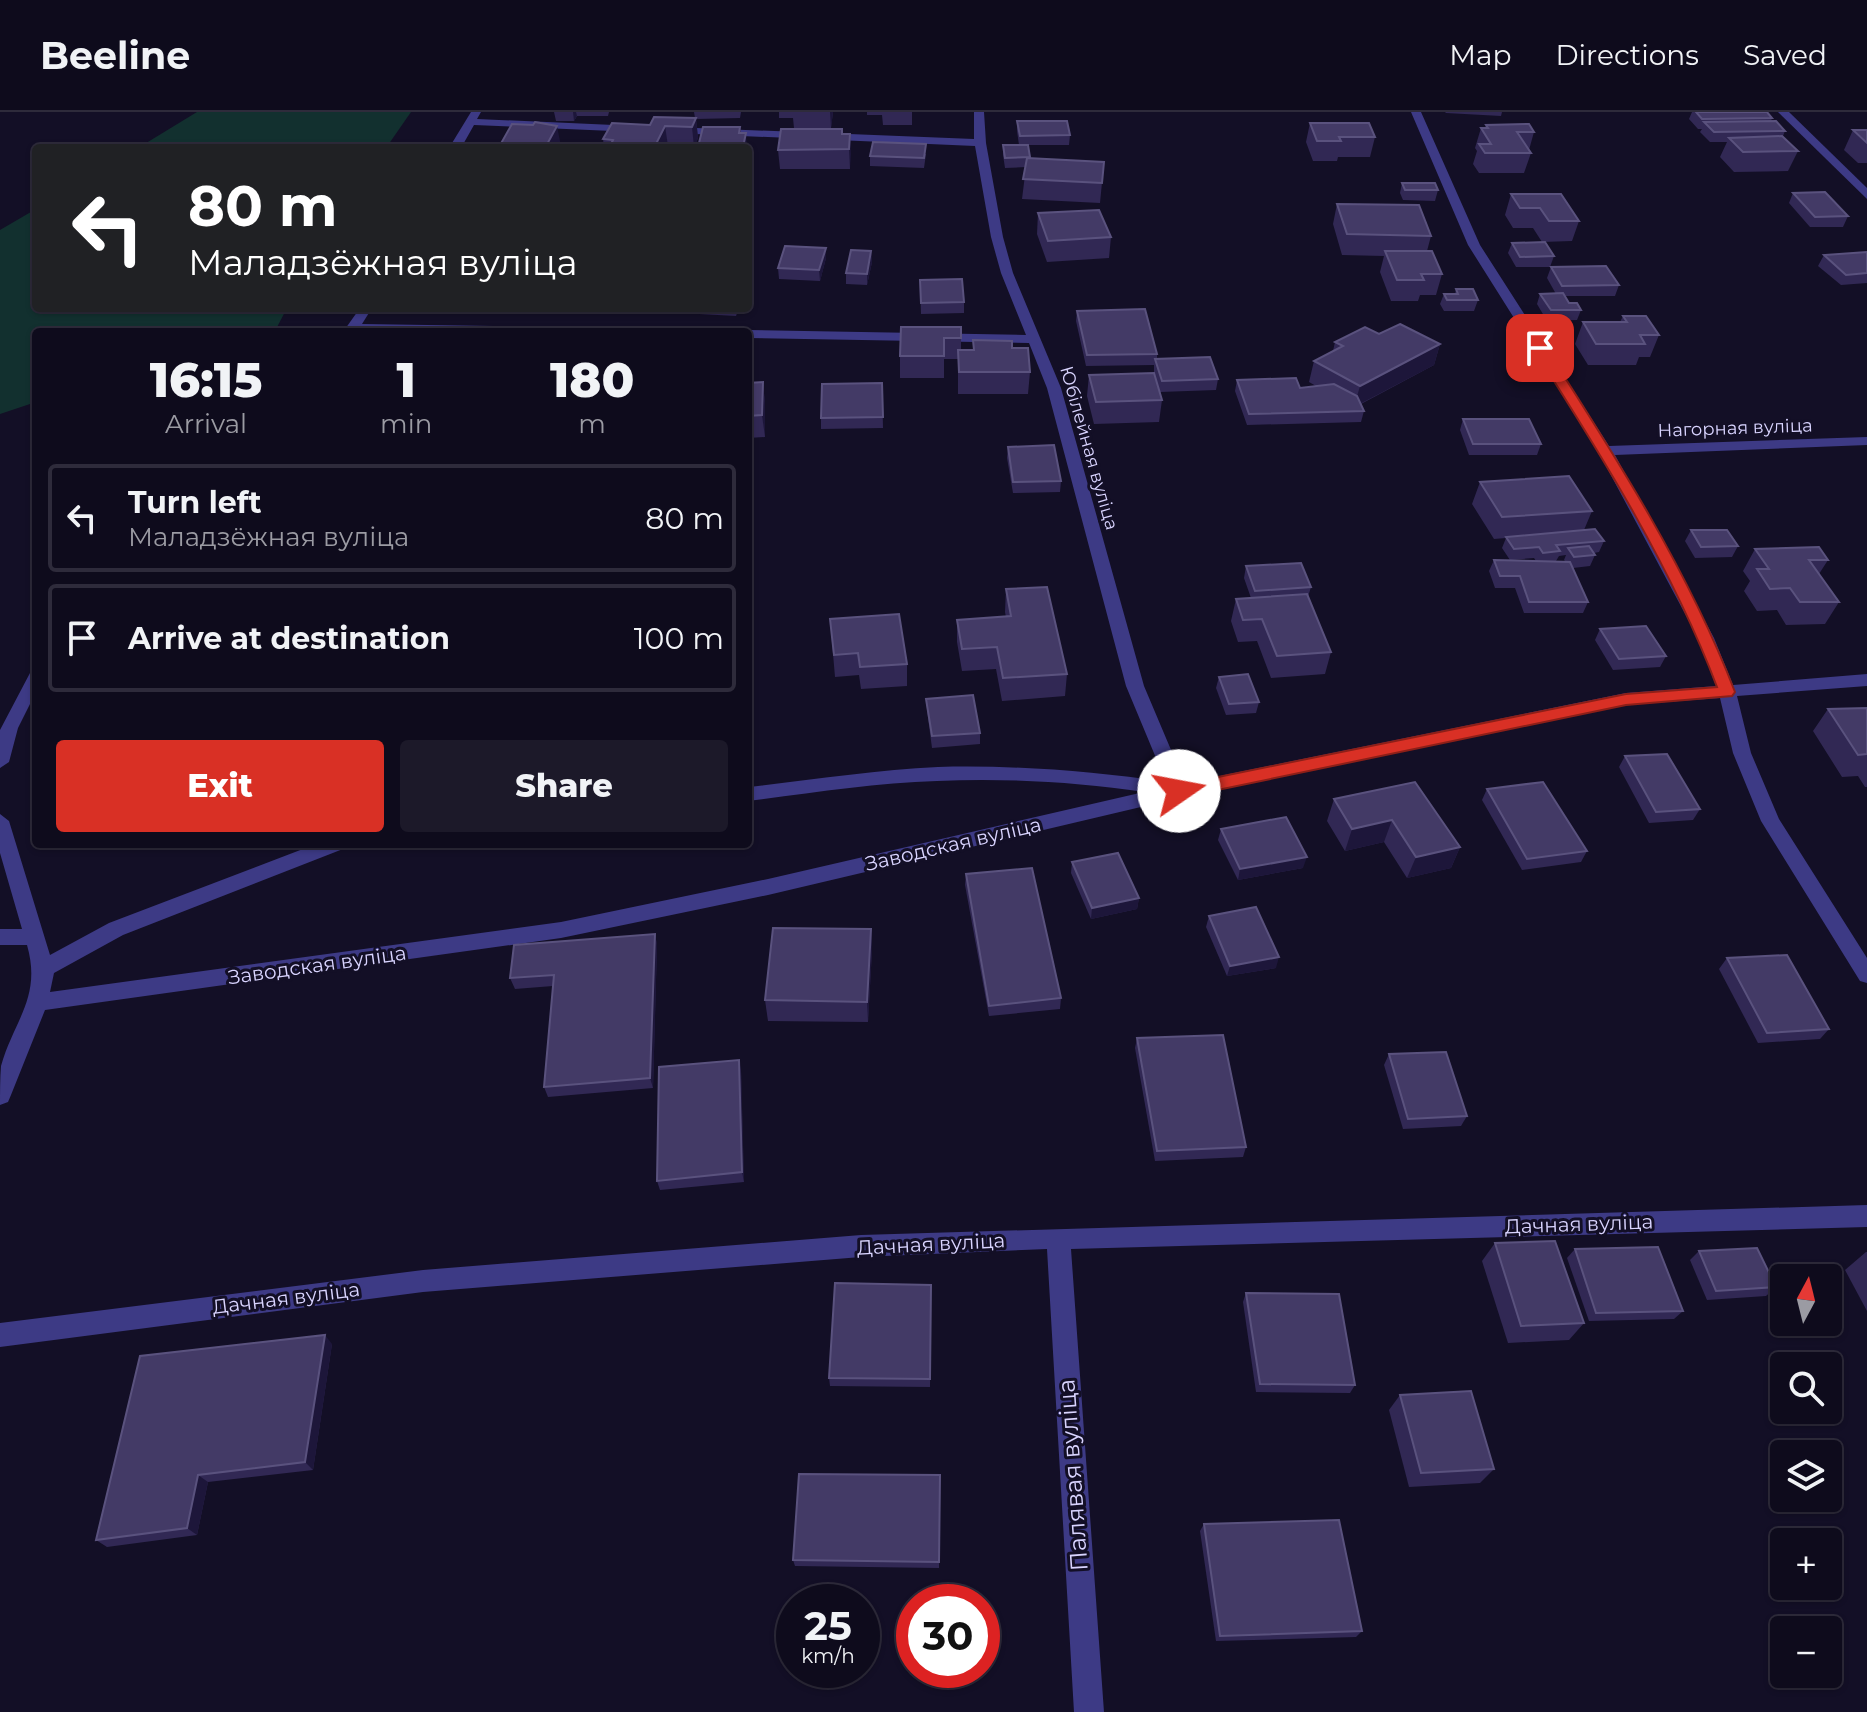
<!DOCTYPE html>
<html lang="en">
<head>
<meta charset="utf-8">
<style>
  :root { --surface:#0e0b1c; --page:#1c1929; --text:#f1f3f6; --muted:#9b9ba3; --line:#2e2b3b; --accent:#d93025 }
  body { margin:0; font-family:Montserrat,sans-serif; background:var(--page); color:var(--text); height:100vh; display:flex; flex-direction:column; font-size:30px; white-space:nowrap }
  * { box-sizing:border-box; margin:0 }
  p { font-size:26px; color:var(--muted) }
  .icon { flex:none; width:44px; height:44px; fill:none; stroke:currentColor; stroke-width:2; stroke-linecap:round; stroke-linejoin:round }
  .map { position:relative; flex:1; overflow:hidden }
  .panel { position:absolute; left:32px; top:216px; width:720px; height:520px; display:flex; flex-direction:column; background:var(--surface); border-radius:8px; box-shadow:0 2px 6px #0004,0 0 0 2px var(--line) }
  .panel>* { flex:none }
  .guide { position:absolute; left:32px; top:32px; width:720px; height:168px; border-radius:8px; box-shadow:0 2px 6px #0004,0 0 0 2px var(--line); background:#202124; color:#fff; overflow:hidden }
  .needle { width:52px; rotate:7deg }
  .tools { position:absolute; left:1770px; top:1152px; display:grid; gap:16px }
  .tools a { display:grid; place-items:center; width:72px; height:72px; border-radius:8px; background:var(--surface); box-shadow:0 2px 6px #0004,0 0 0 2px var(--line); font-size:40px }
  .speed { position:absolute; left:776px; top:1472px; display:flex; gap:16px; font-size:40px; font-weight:700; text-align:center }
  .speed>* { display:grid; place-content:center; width:104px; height:104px; border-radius:50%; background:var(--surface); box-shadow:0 2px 6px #0004,0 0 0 2px var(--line); line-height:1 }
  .speed small { font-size:20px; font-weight:400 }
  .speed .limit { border:12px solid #d22; background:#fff; color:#111 }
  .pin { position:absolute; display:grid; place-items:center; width:68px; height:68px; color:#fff; margin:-34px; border-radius:16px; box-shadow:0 4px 12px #0006 }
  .me { position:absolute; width:88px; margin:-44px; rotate:78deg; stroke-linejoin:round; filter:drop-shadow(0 0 6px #0008) }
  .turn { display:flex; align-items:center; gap:28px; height:168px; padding:0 24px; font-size:36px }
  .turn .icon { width:104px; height:104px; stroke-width:2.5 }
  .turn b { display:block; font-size:56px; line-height:68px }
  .eta { display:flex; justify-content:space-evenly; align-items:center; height:136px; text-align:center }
  .eta b { font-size:48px; font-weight:800; line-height:56px }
  .action { display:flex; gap:16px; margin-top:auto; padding:16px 24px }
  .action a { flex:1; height:92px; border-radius:8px; background:var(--accent); color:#fff; font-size:32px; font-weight:800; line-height:92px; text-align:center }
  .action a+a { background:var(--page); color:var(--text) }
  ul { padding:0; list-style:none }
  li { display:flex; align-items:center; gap:24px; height:108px; margin:0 16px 12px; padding:0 8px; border:4px solid var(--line); border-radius:8px }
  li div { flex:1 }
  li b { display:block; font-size:30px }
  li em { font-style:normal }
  header { display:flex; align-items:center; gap:48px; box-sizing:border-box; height:112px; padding:0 40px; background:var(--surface); border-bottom:2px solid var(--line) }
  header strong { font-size:38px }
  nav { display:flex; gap:44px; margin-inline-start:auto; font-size:28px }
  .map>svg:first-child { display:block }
  .green { fill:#12302f }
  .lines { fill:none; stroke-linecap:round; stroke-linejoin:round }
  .minor { fill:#3d3a85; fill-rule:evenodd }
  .wall { fill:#312854; fill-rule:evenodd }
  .shaded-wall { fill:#1d163a }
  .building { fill:#433a66; stroke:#5a527e; stroke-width:2 }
  .route { fill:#d93025; stroke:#8d1f18; stroke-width:2 }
  .labels { text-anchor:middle; stroke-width:6; stroke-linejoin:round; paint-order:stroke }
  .far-street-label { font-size:18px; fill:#d9d4ff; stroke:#130f26 }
  .street-label { font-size:20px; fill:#d9d4ff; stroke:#130f26 }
  .near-street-label { font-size:24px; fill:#d9d4ff; stroke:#130f26 }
</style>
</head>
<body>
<header>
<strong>Beeline</strong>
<nav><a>Map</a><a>Directions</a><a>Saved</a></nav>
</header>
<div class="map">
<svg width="1867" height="1600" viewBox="0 0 1867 1600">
  <rect width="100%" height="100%" fill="#130f26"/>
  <!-- green -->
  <g class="green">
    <polygon points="197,0 411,0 386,36 138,36"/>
    <polygon points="36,97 36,196 287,196 275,219 270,220 36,220 36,290 0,302 0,118"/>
  </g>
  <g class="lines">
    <!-- minor -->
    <g class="minor">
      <polygon points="471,0 481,0 477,7 636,14 641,17 636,20 474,13 461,36 449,36"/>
      <path d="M974,0H984L986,31L1003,125L1013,161L1061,276L1144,574L1185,671L1626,581L1716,574L1698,526L1598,339L1468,133L1411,0H1421L1480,133L1609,334L1867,325V333L1615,343L1714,526L1733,573L1867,562V574L1737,584L1751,641L1779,707L1867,846V871L1860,869L1761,709L1733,641L1720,586L1626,593L1179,686L768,783L561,826L45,898L11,983L8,990L0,993C0,981 0,966 1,954C14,908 42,885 27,833H0V817H22L0,741V702L9,709L50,843L109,811L316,732H346L343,737L123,823L54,861L50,880L561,810L768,767L1144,680C1076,670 1006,666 937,669C874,671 811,681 748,689V675C811,668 875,658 938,655C1015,653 1091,659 1166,670L1126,574L1047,276L1029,231L748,226V220H743L748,218L1026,223L1001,161L991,125L975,34L672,21L667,18L672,15L974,27Z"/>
      <polygon points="1778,0 1789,0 1867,76 1867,87"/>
      <polygon points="360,196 372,196 362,212 612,216 619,220 343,220"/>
      <polygon points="36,559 36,580 18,616 9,650 0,656 0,618 30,561"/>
      <polygon points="1867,1093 1867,1115 1071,1137 1104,1600 1074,1600 1047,1137 861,1145 423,1180 0,1235 0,1211 423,1158 861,1123"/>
    </g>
  </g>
  <!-- wall -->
  <g class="wall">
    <polygon points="554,0 609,0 608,4 577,4 574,9 556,9"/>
    <polygon points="694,0 741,0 740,6 696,7 698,26 694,35 668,34 667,36 604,36 603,27 650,13 695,6"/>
    <polygon points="779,0 833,0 831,16 794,16 793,6 779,6"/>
    <polygon points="867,0 912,0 912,13 883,13 882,3 867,3"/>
    <polygon points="1445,0 1502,0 1501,4 1446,1"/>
    <polygon points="1692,0 1767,0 1772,6 1771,9 1785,19 1783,24 1798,39 1788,59 1734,60 1720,45 1727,30 1710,30 1700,20 1702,17 1698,17 1689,7"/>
    <polygon points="1017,9 1070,23 1069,33 1028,33 1030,46 1104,50 1100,91 1022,87 1026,55 1005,56 1003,43 1003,33 1019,33 1017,19"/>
    <polygon points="1310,11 1375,25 1370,45 1338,45 1337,49 1313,49 1306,30"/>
    <polygon points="1486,13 1534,20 1529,38 1531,41 1524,61 1479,61 1473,52 1477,39 1475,36 1481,16 1485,16"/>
    <polygon points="740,15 741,21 747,36 698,36 698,35"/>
    <polygon points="1853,18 1867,18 1867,51 1858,51 1844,38"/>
    <polygon points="843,22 850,22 850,57 780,57 778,38"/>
    <polygon points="926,42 924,56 870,54 870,44"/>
    <polygon points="1402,71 1438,78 1435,89 1403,88 1400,81"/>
    <polygon points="1793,81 1848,104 1843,115 1810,115 1789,91"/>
    <polygon points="1511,82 1579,109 1572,129 1542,130 1533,116 1513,116 1505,103"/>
    <polygon points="1337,92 1431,124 1427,139 1442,162 1436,183 1420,183 1418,189 1391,189 1380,160 1384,144 1342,143 1333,112"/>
    <polygon points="1038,101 1111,125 1109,146 1047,150 1037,122"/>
    <polygon points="1512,131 1554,144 1550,155 1516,155 1508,141"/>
    <polygon points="871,139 872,150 867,173 846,172 846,161"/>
    <polygon points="1867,140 1867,171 1841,173 1818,154 1824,143"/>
    <polygon points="826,146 820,169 779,167 778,156"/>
    <polygon points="1551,155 1619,173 1615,184 1564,184 1569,191 1581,198 1577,208 1547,209 1537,192 1540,182 1556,182 1547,166"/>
    <polygon points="920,168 964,190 964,201 921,202"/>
    <polygon points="1456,177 1478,188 1474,199 1444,199 1440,192 1444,182 1455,182"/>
    <polygon points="446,196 495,196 493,199"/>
    <polygon points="661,196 739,196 736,204 662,200"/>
    <polygon points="1077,199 1157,242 1157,247 1218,267 1216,278 1160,280 1162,288 1159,310 1094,312 1087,284 1089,263 1154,261 1154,253 1086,254 1076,209"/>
    <polygon points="1623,204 1659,223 1650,245 1639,245 1636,253 1588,253 1575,232 1583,210 1620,210"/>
    <polygon points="961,215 961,238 1012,236 1030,260 1028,282 958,282 958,247 944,247 944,266 900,266 900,244"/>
    <polygon points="1379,222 1440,232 1434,253 1361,292 1364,299 1361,310 1247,313 1235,279 1237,268 1300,276 1316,274 1309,270 1314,249 1333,239 1335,230"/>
    <polygon points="763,270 765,292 765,325 748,326 748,271"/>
    <polygon points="882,271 883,316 821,317 821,306"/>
    <polygon points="1463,307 1541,332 1537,343 1469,343 1460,318"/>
    <polygon points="1008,335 1061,369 1060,380 1013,381 1007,346"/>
    <path d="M1480,370L1592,399L1584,418L1604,429L1599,440L1594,441L1595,443L1590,454L1573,456L1588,490L1583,501H1524L1515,476H1495L1489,459L1494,448H1510L1502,436L1506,426L1494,427L1472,392ZM1566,443L1564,448L1565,449H1556L1559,444ZM1534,446L1536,449L1511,448Z"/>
    <polygon points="1691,418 1738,434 1732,445 1695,446 1685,429"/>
    <polygon points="1755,437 1828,448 1819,462 1839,490 1825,512 1786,513 1777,498 1757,499 1744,479 1750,469 1743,459"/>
    <polygon points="1246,454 1311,475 1308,485 1331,540 1325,562 1271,566 1257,529 1238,530 1231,509 1236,487 1251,486 1244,466"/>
    <polygon points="1006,477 1067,562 1065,584 1002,589 996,557 962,559 957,530 957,508 1006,505 1005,500"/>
    <polygon points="830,507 907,552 907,574 861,577 859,563 835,565"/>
    <polygon points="1600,517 1666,544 1660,555 1613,558 1595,528"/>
    <polygon points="1219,565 1259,590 1256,601 1226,603 1216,576"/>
    <polygon points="926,587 980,621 980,632 932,636 927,598"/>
    <polygon points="1867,596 1867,675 1865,675 1858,664 1842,665 1813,619 1828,597"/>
    <polygon points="1625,644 1700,697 1693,708 1649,711 1619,655"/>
    <polygon points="1415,670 1460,735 1451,756 1407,766 1384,730 1345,739 1327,709 1334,687"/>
    <polygon points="1487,677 1587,739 1581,750 1522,758 1482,688"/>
    <polygon points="1221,717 1303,756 1238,768 1218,728"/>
    <polygon points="1072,750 1139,786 1137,797 1091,807 1071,761"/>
    <polygon points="966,762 1061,886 1060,897 989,904 965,773"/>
    <polygon points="1209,804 1276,856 1227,864 1206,815"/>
    <polygon points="871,817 872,838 868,910 768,909 765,888"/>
    <polygon points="655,822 657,833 653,976 548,985 544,975 553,874 515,877 510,866"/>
    <polygon points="1727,846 1829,917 1820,927 1758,931 1719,857"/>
    <polygon points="1137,926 1246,1035 1243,1045 1155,1049 1135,936"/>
    <polygon points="1389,942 1467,1004 1461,1014 1403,1017 1384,953"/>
    <polygon points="741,958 744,1070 660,1078 657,1069"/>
    <polygon points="1495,1131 1584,1211 1569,1228 1508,1231 1482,1149"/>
    <polygon points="1575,1137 1683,1199 1674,1207 1589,1209 1567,1146"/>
    <polygon points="1699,1139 1776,1175 1766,1184 1707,1188 1690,1148"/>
    <polygon points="1866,1140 1867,1140 1867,1199 1845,1158"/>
    <polygon points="931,1173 930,1275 830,1274 829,1266"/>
    <polygon points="1246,1181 1355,1273 1350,1281 1256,1280 1243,1190"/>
    <polygon points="332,1232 313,1358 208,1370 197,1423 107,1435 96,1428"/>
    <polygon points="1400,1283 1494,1357 1480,1371 1409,1375 1389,1298"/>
    <polygon points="940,1363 939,1456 795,1454 793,1448"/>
    <polygon points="1204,1412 1362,1519 1356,1525 1216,1529 1200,1419"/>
  </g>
  <!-- shaded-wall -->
  <g class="shaded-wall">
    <polygon points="573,0 576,0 577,4 574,9"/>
    <polygon points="830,0 833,0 831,16"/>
    <polygon points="696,6 698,26 694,35 692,15"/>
    <polygon points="557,14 561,34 560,36 545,36"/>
    <polygon points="665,14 668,34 667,36 654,36"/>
    <polygon points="746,21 747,36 743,36 743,35"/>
    <polygon points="850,22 851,42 850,57 849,37"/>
    <polygon points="826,136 826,146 820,169 819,158"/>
    <polygon points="871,139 872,150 867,173 867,162"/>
    <polygon points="1440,232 1434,253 1354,295 1360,274"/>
    <polygon points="763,270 765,292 765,325 762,303"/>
    <polygon points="1392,708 1384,730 1345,739 1352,717"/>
    <polygon points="1460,735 1451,756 1407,766 1416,745"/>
    <polygon points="1307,745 1303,756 1238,768 1240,757"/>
    <polygon points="1139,786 1137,797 1091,807 1092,796"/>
    <polygon points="871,817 872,838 868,910 867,890"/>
    <polygon points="655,822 657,833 653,976 650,966"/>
    <polygon points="1279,845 1276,856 1227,864 1230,854"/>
    <polygon points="739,948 741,958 744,1070 742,1060"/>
    <polygon points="325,1223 332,1232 313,1358 305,1350"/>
    <polygon points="198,1363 208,1370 197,1423 187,1416"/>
  </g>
  <!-- building -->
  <g class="building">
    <polygon points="1696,0 1767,0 1772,6 1702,7"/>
    <polygon points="654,5 696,6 692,15 665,14 654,36 621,36 622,34 610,34 613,28 603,27 612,11 650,13"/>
    <polygon points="1017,9 1067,9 1070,23 1020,24"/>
    <polygon points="1776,9 1785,19 1714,20 1704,10"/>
    <polygon points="535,10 557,14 545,36 499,35 512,12 533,13"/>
    <polygon points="1310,11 1369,11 1375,25 1339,25 1341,29 1317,29"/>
    <polygon points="1529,12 1534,20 1517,20 1531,41 1485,41 1479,32 1491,32 1481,16 1488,16 1486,13"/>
    <polygon points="703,15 740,15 739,21 746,21 743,35 698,35"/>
    <polygon points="781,17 842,17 842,22 850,22 849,37 778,38"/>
    <polygon points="1853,18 1867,18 1867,31"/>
    <polygon points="1782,24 1798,39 1743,40 1729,26"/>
    <polygon points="873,30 926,32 924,46 870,44"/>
    <polygon points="1003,33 1028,33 1030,45 1005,46"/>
    <polygon points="1027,46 1104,50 1102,71 1023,67"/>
    <polygon points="1402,71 1435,71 1438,78 1405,78"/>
    <polygon points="1825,80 1848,104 1815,105 1793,81"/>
    <polygon points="1511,82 1561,82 1579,109 1549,109 1540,96 1520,96"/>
    <polygon points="1337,92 1419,93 1431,124 1347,122"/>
    <polygon points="1099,98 1111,125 1048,129 1038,101"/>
    <polygon points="1545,130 1554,144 1520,145 1512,131"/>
    <polygon points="785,134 826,136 819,158 778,156"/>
    <polygon points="851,138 871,139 867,162 846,161"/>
    <polygon points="1385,139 1432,139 1442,162 1421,162 1424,168 1397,168"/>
    <polygon points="1867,140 1867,161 1846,163 1824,143"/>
    <polygon points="1606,154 1619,173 1562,174 1551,155"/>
    <polygon points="962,167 964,190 921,191 920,168"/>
    <polygon points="1456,177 1473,177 1478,188 1447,188 1444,182 1458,182"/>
    <polygon points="1563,181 1569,191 1577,191 1581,198 1551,198 1540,182"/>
    <polygon points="1145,197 1157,242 1087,243 1077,199"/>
    <polygon points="1623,204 1646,204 1659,223 1640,223 1645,232 1596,232 1583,210 1627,210"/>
    <polygon points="1400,212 1440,232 1360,274 1314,249 1343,234 1335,230 1365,215 1379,222"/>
    <polygon points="901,215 961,215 961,226 944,226 944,244 900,244"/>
    <polygon points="973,228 1012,229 1012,236 1028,236 1030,260 959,260 958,238 974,238"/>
    <polygon points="1210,245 1218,267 1162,269 1155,247"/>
    <polygon points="1154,261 1162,288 1096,290 1089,263"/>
    <polygon points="1296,266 1300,276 1334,272 1357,284 1364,299 1249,302 1237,268"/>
    <polygon points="763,270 762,303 748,304 748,271"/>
    <polygon points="882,271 883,305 821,306 822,272"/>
    <polygon points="1463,307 1529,307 1541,332 1473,332"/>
    <polygon points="1054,333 1061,369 1013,370 1008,335"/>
    <polygon points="1569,364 1592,399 1502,405 1480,370"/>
    <polygon points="1595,417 1604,429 1556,433 1560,439 1543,441 1539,435 1514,437 1506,425"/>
    <polygon points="1691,418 1727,418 1738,434 1701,435"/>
    <polygon points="1589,434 1595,443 1574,445 1568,436"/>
    <polygon points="1819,435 1828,448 1809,448 1839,490 1800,490 1790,476 1770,477 1757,457 1769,457 1755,437"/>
    <polygon points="1494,448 1570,450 1588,490 1529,490 1520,464 1500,464"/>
    <polygon points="1301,451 1311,475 1255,479 1246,454"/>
    <polygon points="1047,475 1067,562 1003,566 997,535 962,537 957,508 1011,504 1006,477"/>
    <polygon points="1307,482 1331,540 1277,544 1262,507 1243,508 1236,487"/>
    <polygon points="899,502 907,552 860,555 858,541 834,543 830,507"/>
    <polygon points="1646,514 1666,544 1619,547 1600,517"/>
    <polygon points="1248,562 1259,590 1229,592 1219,565"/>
    <polygon points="973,583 980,621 932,624 926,587"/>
    <polygon points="1867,596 1867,642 1858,643 1828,597"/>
    <polygon points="1667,642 1700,697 1656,700 1625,644"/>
    <polygon points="1415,670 1460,735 1416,745 1392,708 1352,717 1334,687"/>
    <polygon points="1543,670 1587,739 1527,747 1487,677"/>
    <polygon points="1286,705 1307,745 1240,757 1221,717"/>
    <polygon points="1118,741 1139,786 1092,796 1072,750"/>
    <polygon points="1032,756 1061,886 989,894 966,762"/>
    <polygon points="1256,795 1279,845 1230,854 1209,804"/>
    <polygon points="773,816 871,817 867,890 765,888"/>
    <polygon points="655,822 650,966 544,975 554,863 510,866 514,833"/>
    <polygon points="1787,843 1829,917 1767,921 1727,846"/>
    <polygon points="1223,923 1246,1035 1157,1039 1137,926"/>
    <polygon points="1446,940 1467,1004 1408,1007 1389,942"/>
    <polygon points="739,948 742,1060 657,1069 659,955"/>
    <polygon points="1555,1129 1584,1211 1521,1214 1495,1131"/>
    <polygon points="1658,1135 1683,1199 1596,1201 1575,1137"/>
    <polygon points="1757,1136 1776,1175 1716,1179 1699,1139"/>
    <polygon points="835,1171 931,1173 930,1267 829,1266"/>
    <polygon points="1246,1181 1339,1182 1355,1273 1260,1272"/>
    <polygon points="325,1223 305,1350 198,1363 187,1416 96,1428 140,1244"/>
    <polygon points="1471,1279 1494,1357 1421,1361 1400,1283"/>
    <polygon points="799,1362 940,1363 939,1450 793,1448"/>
    <polygon points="1339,1408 1362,1519 1220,1524 1204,1412"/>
  </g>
  <!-- route -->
  <path class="route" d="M1540,232L1546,236C1616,345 1688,458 1735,580L1732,584L1626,593L1179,686L1173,684L1170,679L1179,673L1626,582L1717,575C1672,456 1602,344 1533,236Z"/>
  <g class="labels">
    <!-- far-street labels -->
    <g class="far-street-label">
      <text transform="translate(1735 316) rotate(-2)" y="6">Нагорная вуліца</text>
      <text transform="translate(1089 336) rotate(74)" y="6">Юбілейная вуліца</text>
    </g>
    <!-- street labels -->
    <g class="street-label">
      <text transform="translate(953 732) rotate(-13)" y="7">Заводская вуліца</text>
      <text transform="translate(317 853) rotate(-8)" y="7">Заводская вуліца</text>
      <text transform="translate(1579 1112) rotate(-2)" y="7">Дачная вуліца</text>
      <text transform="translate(931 1132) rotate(-3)" y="7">Дачная вуліца</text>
      <text transform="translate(286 1186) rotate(-7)" y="7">Дачная вуліца</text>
    </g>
    <!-- near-street labels -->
    <g class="near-street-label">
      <text transform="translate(1073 1363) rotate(-94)" y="8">Палявая вуліца</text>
    </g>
  </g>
</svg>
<div class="tools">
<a><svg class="needle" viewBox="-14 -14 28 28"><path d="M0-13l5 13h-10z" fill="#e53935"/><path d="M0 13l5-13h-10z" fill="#9b9ba3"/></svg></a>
<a><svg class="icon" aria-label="search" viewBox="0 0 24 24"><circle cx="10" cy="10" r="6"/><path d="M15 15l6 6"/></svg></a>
<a><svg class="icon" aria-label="layers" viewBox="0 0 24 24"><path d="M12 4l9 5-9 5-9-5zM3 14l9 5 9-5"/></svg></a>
<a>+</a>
<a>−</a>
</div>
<div class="speed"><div>25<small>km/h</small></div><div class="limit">30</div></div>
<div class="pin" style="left:1540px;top:236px;background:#d93025"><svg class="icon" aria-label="arrive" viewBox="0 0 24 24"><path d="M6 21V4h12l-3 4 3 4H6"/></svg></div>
<svg class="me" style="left:1179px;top:679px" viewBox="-20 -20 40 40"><circle r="19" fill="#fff"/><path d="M0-13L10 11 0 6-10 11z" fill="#d93025"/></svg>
<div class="guide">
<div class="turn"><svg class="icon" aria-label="left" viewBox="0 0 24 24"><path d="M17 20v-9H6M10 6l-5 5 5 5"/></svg><div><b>80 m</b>Маладзёжная вуліца</div></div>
</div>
<section class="panel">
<div class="eta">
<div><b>16:15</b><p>Arrival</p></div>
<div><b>1</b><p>min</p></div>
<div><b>180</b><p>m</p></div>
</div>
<ul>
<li><svg class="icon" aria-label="left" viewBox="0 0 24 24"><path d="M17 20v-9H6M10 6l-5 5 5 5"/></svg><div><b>Turn left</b><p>Маладзёжная вуліца</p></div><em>80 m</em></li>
<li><svg class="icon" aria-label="arrive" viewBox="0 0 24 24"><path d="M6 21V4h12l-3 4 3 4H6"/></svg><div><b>Arrive at destination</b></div><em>100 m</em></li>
</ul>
<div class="action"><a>Exit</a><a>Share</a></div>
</section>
</div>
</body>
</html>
